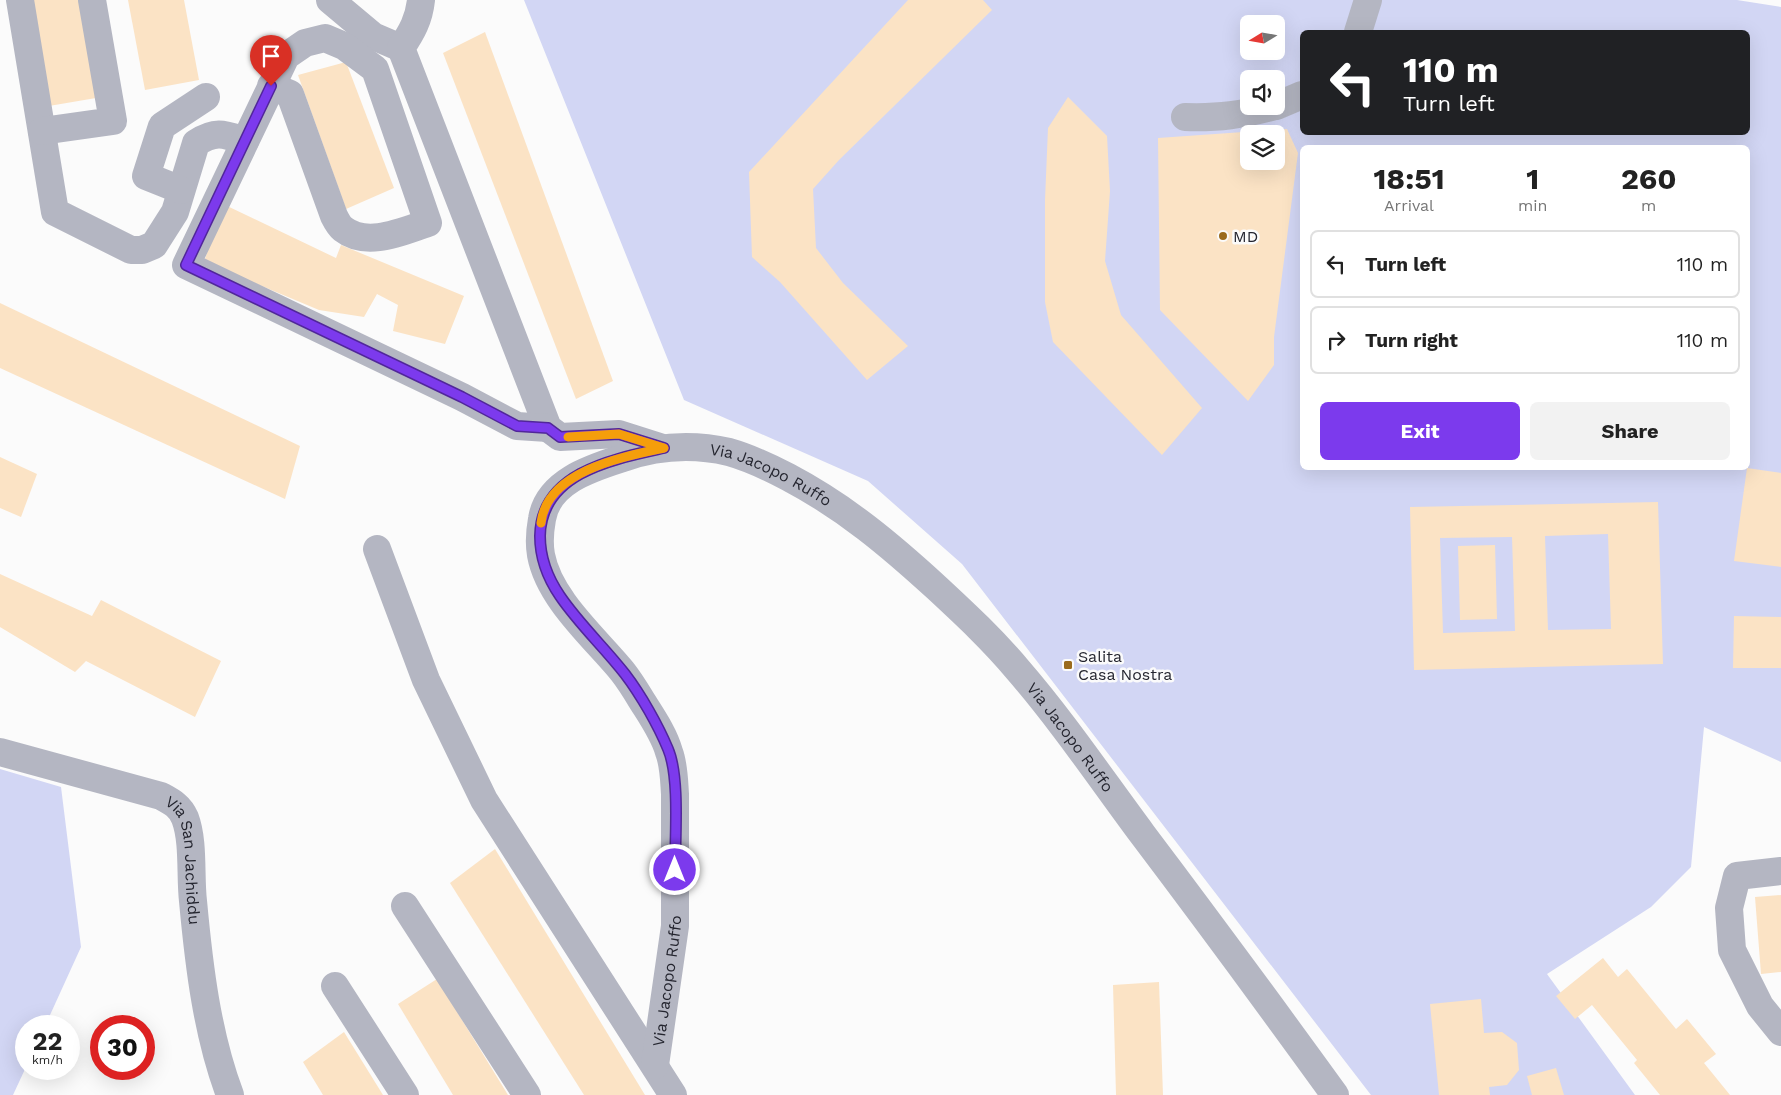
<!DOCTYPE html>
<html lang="en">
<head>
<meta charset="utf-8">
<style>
  :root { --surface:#fff; --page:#f2f2f2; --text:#222; --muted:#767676; --line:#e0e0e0; --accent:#7c3aed }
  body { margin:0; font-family:"Work Sans",sans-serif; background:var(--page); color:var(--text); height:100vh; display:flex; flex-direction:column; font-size:19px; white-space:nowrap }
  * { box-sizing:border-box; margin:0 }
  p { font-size:16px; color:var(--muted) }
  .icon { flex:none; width:28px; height:28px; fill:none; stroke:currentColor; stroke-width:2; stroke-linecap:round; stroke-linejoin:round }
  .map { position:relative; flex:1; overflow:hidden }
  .details { position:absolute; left:1300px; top:145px; width:450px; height:325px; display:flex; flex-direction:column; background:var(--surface); border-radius:8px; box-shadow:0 5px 20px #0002 }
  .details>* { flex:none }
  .top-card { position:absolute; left:1300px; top:30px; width:450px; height:105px; border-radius:8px; box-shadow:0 5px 20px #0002; background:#202124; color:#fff; overflow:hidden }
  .needle { width:32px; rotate:259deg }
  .tools { position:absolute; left:1240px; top:15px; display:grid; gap:10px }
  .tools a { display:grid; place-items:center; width:45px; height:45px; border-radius:8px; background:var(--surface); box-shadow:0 5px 20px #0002; font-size:25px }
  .speed { position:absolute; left:15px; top:1015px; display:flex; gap:10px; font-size:25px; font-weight:700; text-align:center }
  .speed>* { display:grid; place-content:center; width:65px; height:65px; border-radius:50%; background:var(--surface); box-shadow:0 5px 20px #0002; line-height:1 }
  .speed small { font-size:12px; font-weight:400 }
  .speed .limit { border:8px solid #d22; background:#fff; color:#111 }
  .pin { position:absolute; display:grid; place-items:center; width:42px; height:42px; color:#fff; margin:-51px -21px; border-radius:50% 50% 50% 0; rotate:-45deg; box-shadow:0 0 5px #0007 }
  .pin .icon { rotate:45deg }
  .me { position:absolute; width:55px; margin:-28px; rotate:0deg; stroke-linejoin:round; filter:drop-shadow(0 0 4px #0008) }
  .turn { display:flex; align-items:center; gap:18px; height:105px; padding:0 20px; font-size:22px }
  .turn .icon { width:65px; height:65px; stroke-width:2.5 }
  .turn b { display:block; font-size:35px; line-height:42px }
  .eta { display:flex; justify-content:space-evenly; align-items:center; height:85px; text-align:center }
  .eta b { font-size:30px; font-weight:700; line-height:35px }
  .primary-button { display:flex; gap:10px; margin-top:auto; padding:10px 20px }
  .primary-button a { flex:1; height:58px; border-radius:8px; background:var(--accent); color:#fff; font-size:20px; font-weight:700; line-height:58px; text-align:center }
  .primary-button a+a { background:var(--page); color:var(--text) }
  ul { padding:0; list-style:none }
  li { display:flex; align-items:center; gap:15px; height:68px; margin:0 10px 8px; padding:0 10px; border:2px solid var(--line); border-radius:8px }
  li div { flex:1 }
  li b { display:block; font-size:19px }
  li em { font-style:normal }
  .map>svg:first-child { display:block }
  .green { fill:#d2d6f4; fill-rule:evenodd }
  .building { fill:#fbe3c5; fill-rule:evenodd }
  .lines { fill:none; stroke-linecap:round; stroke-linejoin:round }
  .minor { stroke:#b4b6c2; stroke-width:28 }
  .route-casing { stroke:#51269a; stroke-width:12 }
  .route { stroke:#7c3aed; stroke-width:9 }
  .slow { stroke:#f59e0b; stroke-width:9 }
  .poi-dot { fill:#9b6b1d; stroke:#fbfbfb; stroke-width:2 }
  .labels { text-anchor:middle; stroke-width:5; stroke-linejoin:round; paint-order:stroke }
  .poi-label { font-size:16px; fill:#24252f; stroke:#fbfbfb; text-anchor:start }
  .street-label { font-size:16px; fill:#24252f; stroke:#fbfbfb }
</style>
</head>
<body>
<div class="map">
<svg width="1781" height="1095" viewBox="0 0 1781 1095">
  <rect width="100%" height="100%" fill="#fbfbfb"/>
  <!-- green -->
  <g class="green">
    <path d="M524,0H1737L1781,7V762L1704,727L1691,867L1651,907L1547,974L1635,1095H1371L962,564L868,481L684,400ZM1249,24H1276V51H1249ZM1302,32H1748V132H1302ZM1249,79H1276V106H1249ZM1249,134H1276V161H1249ZM1302,148H1748V468H1302Z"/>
    <polygon points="0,769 61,787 81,947 45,1026 26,1026 26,1067 13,1095 0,1095"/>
  </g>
  <!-- building -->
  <g class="building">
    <polygon points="30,0 79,0 96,98 49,106"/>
    <polygon points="128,0 184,0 199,80 145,90"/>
    <polygon points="908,0 983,0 992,10 839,160 813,189 816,248 843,283 908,346 867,380 780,282 752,257 749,172"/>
    <polygon points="485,32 613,381 576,399 443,53"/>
    <polygon points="346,62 394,188 346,209 298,75"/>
    <polygon points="1068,97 1107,136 1110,191 1105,261 1121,315 1202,408 1162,455 1053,342 1045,302 1045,200 1048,128"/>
    <path d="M1287,129L1298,153L1274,337V365L1248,401L1160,310L1158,138ZM1249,134H1276V161H1249Z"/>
    <polygon points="223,204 336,258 341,245 464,296 445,344 393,331 398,305 377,294 364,317 319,310 204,262"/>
    <polygon points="0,303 300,446 285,499 0,368"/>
    <polygon points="0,457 37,474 21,517 0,508"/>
    <polygon points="1747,468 1781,473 1781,567 1734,561"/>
    <path d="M1658,502L1663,664L1414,670L1410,507ZM1608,534L1611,629L1548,630L1545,536ZM1512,537L1515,631L1443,633L1440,538Z"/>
    <polygon points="1495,545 1497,619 1460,620 1458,546"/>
    <polygon points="0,574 92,616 101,600 221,661 195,717 86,661 75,672 0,627"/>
    <polygon points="1734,616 1781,617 1781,668 1733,668"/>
    <polygon points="495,849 645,1095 584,1095 450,883"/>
    <polygon points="1781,895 1781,972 1761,974 1755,897"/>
    <polygon points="1603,958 1618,977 1627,969 1676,1029 1687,1019 1716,1054 1704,1063 1730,1095 1660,1095 1634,1063 1637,1060 1592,1005 1575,1019 1556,996"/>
    <polygon points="437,979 508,1095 453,1095 398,1004"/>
    <polygon points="1159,982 1163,1095 1116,1095 1113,985"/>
    <polygon points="1481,999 1484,1033 1502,1032 1517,1043 1519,1070 1507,1085 1489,1087 1490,1095 1439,1095 1430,1004"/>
    <polygon points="344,1032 383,1095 323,1095 303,1062"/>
    <polygon points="1556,1068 1564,1095 1532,1095 1527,1076"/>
  </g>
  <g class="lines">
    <!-- minor -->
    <g class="minor">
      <path d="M20,0L55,212L131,250H142L154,245L175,212L196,143C216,130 224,134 245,141"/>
      <polyline points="330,0 373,36 401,48"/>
      <path d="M421,0C419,19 412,32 401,48L548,428L560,437L619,434L663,448"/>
      <polyline points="1358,32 1368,0"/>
      <path d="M271,86L290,94L334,216C336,220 339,226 343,229C367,248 403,231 428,223L375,69L344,46L325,38L305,43L286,56L186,265L462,397L517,426L548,428"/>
      <polyline points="1276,106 1302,95"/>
      <path d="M1185,117C1220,118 1241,115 1275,106"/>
      <polyline points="42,131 113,121 92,0"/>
      <polyline points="181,190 146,176 162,126 206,97"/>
      <polyline points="377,549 426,680 484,800 673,1095"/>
      <path id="s1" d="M0,752L161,796C172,802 180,806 185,818C194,842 190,876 193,901C199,966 207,1034 230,1095"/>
      <polyline points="1781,871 1737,876 1729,908 1732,950 1760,1006 1781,1032"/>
      <polyline points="405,906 527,1095"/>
      <polyline points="335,986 405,1095"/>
      <path id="s2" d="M655,1065L675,926V794C674,780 674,765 669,752C664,734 652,717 642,701C636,691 630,681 622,671C595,638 549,599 541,555C539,544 540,530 542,519C548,481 592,468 623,458C657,446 694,444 729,452C750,458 769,467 788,477C845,507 890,545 937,588C965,614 993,640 1018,670C1063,722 1102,780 1143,835C1208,921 1272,1008 1335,1095"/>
    </g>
  </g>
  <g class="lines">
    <!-- route casing -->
    <g class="route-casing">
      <path id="route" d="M271,86L186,265L462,397L517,426L548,428L560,437L619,434L664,448C614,459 541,472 540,536C540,558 547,577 560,596C579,624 604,647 625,674C641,695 658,725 668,749C680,777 675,838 675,870"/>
    </g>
    <!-- route -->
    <use href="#route" class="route"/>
    <!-- slow -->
    <path class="slow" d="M541,523C547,471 622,457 664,448L619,434L568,437"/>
  </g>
  <!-- markers -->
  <g class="poi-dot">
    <circle cx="1223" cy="236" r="5"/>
    <rect x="1063" y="660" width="10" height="10" rx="2.5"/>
  </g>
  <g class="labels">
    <!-- poi labels -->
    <g class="poi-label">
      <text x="1233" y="242">MD</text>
      <text x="1078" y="662">Salita<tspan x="1078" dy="18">Casa Nostra</tspan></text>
    </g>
    <!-- street labels -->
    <g class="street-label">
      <text dy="6" stroke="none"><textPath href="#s2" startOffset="850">Via Jacopo Ruffo</textPath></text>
      <text dy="6" stroke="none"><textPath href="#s2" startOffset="1254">Via Jacopo Ruffo</textPath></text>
      <text dy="6" stroke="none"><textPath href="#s1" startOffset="241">Via San Jachiddu</textPath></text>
      <text dy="6" stroke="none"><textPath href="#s2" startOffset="85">Via Jacopo Ruffo</textPath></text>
    </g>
  </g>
</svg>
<div class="tools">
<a><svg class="needle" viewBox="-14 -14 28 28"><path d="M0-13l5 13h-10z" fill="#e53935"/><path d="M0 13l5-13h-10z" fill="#767676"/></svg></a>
<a><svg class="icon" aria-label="sound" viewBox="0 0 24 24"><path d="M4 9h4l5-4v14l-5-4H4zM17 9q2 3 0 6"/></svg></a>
<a><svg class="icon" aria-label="layers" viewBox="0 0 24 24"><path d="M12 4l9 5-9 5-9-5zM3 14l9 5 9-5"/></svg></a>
</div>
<div class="speed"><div>22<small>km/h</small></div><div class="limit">30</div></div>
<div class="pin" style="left:271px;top:86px;background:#d93025"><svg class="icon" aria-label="arrive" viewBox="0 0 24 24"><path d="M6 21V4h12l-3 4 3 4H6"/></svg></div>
<svg class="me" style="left:675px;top:870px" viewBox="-20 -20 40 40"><circle r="17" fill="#7c3aed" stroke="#fff" stroke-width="3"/><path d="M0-11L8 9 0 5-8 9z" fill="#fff"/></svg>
<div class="top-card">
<div class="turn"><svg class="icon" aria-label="left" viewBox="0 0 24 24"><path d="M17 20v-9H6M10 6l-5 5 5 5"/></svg><div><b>110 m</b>Turn left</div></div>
</div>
<section class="details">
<div class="eta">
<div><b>18:51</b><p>Arrival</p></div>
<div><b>1</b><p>min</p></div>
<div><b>260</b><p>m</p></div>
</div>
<ul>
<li><svg class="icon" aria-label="left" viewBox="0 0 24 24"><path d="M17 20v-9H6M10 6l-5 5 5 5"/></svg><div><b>Turn left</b></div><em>110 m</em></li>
<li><svg class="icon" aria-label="right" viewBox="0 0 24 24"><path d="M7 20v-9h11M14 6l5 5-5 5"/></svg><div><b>Turn right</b></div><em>110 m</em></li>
</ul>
<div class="primary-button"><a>Exit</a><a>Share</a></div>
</section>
</div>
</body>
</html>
